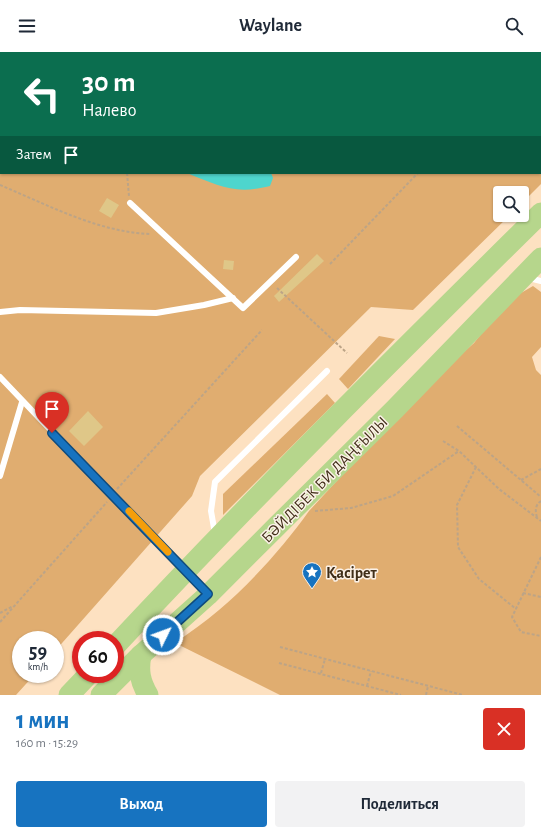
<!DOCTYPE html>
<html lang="ru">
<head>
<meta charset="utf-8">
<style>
  :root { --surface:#fff; --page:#f2f2f3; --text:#1f2937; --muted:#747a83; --accent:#1773c0 }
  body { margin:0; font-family:"Alegreya Sans",sans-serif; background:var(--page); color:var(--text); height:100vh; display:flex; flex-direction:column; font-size:15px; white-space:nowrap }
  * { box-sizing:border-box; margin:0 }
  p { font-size:13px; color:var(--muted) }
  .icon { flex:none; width:22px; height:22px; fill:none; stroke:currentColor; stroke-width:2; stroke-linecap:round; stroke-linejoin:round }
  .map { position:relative; height:643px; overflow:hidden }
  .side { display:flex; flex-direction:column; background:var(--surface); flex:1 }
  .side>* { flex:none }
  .banner { position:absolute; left:0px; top:0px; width:541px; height:122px; box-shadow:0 1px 3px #0004; background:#0b6e4f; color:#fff; overflow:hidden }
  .controls { position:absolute; left:493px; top:134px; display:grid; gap:8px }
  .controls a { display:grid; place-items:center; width:36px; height:36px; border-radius:4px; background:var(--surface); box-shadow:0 1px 3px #0004; font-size:20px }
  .speed { position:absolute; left:12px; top:579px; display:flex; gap:8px; font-size:20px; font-weight:700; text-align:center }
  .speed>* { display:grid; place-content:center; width:52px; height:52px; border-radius:50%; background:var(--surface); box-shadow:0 1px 3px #0004; line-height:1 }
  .speed small { font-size:10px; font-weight:400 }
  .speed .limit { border:6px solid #d22; background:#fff; color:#111 }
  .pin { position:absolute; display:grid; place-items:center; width:34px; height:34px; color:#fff; margin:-41px -17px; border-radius:50% 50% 50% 0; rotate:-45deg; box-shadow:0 0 4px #0007 }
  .pin .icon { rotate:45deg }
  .me { position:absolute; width:44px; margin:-22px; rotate:48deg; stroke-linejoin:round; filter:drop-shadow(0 0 3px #0008) }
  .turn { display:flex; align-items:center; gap:14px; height:84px; padding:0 16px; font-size:18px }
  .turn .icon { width:52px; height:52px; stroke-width:2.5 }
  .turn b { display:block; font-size:28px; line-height:34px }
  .then { display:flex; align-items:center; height:38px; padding:0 16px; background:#0003; gap:8px; font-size:15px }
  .round { display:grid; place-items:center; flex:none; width:42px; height:42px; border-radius:4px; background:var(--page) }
  .headline { display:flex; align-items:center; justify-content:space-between; height:68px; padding:0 16px }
  h1 { font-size:24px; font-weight:600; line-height:30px; color:var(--accent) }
  .button { display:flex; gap:8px; margin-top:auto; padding:8px 16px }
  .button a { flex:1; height:46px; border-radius:4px; background:var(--accent); color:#fff; font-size:16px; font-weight:600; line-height:46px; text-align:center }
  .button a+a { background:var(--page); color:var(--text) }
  header { display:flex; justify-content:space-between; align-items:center; height:52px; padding:0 16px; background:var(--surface); font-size:18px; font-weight:600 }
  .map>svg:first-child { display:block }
  .green { fill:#e0ad70; fill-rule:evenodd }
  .water { fill:#4ed5cd }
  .building { fill:#dfc788 }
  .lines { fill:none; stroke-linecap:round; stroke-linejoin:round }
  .path { stroke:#bca487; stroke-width:2; stroke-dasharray:3 2; stroke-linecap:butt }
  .lane { stroke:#fff; stroke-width:6 }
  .primary { stroke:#b6d68c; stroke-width:21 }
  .route-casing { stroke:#0f4b7d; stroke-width:10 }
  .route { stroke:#1773c0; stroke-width:7 }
  .slow { stroke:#f59e0b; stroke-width:7 }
  .labels { text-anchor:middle; stroke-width:3; stroke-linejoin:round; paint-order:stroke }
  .street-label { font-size:16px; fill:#402e18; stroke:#fbf1e7 }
  .poi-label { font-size:16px; font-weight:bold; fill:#402e18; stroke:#fbf1e7; text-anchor:start }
</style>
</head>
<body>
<header><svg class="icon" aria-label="menu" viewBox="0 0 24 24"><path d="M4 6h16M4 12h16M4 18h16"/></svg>Waylane<svg class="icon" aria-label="search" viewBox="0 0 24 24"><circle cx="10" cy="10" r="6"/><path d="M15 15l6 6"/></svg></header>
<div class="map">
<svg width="541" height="643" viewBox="0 0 541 643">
  <rect width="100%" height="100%" fill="#fde1c1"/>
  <!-- green -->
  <g class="green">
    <path d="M0,0H541V132L522,151V141H500V163H510L413,258L371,255L200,424L192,444L55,599V588H21V622H35L16,643H0ZM1,1H540V121H1Z"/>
    <path d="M533,234L541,240V295L532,305L536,318L541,323V643H280L175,591C190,580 205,570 219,558C251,531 285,493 309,459L419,340L474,291L507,249Z"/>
    <polygon points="379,284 395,287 348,337 339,327"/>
    <polygon points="327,342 335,351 223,463 223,442"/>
  </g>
  <!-- water -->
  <path class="water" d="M187,121H271L273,126L270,134C235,143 219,134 187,121Z"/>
  <!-- building -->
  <g class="building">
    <polygon points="107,146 119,153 111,166 99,159"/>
    <polygon points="317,202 324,209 279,250 274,244"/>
    <polygon points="224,208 234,209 233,218 223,217"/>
    <polygon points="88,359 103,375 84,394 69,379"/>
  </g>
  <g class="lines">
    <!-- path -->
    <g class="path">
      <polyline points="34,0 34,1"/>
      <polyline points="155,1 156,0"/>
      <polyline points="532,1 533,0"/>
      <polyline points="0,85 1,85"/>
      <polyline points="127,121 129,144"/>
      <path d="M0,133C48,153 98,180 150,182"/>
      <polyline points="330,212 418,121"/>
      <polyline points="277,236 347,301"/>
      <polyline points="457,374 541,445"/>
      <polyline points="443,389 459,399 499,437 541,469"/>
      <polyline points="476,415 457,453 458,495 479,527 516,557"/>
      <polyline points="521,428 541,417"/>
      <polyline points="117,437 262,278"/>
      <polyline points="315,459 351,456 393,444 459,399"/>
      <path d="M537,465C535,459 535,453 541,449"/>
      <polyline points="541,505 512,565 521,580 541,584"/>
      <polyline points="523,541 541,545"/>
      <polyline points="0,561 13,554"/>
      <polyline points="0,570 107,450"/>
      <polyline points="280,595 463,643"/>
      <polyline points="279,611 401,643"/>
      <polyline points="321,621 325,607"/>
      <polyline points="367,634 371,619"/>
      <polyline points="426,643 428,634"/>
    </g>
    <!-- lane -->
    <g class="lane">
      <polyline points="167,0 169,1"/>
      <polyline points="226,1 227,0"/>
      <polyline points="130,151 243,256 296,205"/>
      <polyline points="529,226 541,229"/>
      <polyline points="0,260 20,258 156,261 204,253 233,246"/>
      <polyline points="0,325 206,541"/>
      <polyline points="0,424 22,350"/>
      <polyline points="215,482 211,459 215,430 327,319"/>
    </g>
    <!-- primary -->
    <g class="primary">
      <path d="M115,594C253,446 397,303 541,161"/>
      <path d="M141,603C138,619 140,629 148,643"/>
      <polyline points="69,643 89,622"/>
      <polyline points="101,643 141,603 208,543 277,474 395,357 541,206"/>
    </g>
  </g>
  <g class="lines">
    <!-- route casing -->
    <g class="route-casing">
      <polyline id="route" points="52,381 208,542 163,583"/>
    </g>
    <!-- route -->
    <use href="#route" class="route"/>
    <!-- slow -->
    <polyline class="slow" points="129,459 168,500"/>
  </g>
  <!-- icons -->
  <defs>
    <g id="sight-pin" transform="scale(1)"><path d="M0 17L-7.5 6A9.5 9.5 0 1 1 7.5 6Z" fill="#1773c0" stroke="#fbf1e7"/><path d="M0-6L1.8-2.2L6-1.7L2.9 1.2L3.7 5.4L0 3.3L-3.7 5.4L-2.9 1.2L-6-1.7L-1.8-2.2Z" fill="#fff"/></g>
  </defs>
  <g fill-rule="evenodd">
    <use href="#sight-pin" x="312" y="520"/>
  </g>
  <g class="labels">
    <!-- street labels -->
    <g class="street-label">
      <text transform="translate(324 427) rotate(-45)" y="6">БӘЙДІБЕК БИ ДАҢҒЫЛЫ</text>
    </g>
    <!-- poi labels -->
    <g class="poi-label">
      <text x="326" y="526">Қасірет</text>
    </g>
  </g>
</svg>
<div class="controls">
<a><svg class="icon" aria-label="search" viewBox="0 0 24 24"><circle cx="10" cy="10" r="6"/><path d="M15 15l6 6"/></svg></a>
</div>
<div class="speed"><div>59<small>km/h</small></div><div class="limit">60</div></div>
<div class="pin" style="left:52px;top:381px;background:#d93025"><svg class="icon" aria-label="arrive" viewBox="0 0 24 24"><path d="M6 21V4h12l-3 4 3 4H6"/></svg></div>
<svg class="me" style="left:163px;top:583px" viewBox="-20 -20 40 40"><circle r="17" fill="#1773c0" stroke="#fff" stroke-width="3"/><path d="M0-11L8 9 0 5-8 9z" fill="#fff"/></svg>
<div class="banner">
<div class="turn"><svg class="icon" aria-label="left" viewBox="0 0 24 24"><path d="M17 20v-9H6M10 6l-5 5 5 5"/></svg><div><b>30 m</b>Налево</div></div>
<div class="then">Затем<svg class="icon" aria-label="arrive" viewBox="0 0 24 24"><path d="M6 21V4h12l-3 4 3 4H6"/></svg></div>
</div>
</div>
<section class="side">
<div class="headline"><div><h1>1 мин</h1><p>160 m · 15:29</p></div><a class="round" style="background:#d93025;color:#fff"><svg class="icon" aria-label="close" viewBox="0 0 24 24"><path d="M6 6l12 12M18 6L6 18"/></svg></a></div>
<div class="button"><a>Выход</a><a>Поделиться</a></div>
</section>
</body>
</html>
